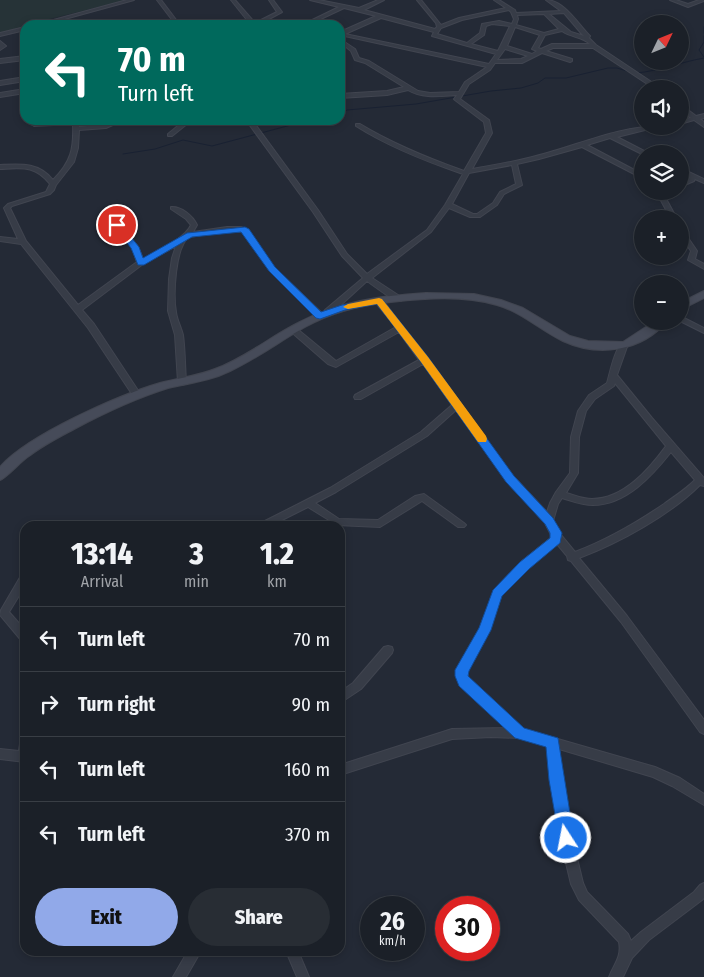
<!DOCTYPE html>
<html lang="en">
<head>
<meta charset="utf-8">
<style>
  :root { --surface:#1b2028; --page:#282d34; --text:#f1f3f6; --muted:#a0a3a8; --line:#393e45; --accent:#91a9e9 }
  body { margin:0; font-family:"Fira Sans Condensed",sans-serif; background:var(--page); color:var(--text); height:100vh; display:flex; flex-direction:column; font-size:19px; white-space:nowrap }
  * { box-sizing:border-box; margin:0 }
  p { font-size:16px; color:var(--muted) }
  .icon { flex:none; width:28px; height:28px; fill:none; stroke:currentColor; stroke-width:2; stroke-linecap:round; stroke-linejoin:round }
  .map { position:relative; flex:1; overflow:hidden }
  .side { position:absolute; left:20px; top:521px; width:325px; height:435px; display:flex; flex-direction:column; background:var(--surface); border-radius:15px; box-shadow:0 2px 8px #0003,0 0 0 1px var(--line) }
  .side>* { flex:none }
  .hud { position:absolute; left:20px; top:20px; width:325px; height:105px; border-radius:15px; box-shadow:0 2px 8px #0003,0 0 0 1px var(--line); background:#00695c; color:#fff; overflow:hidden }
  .needle { width:32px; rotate:47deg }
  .fabs { position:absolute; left:634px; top:15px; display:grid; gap:10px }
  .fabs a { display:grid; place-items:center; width:55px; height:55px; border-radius:50%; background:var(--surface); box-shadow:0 2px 8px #0003,0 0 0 1px var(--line); font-size:25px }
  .speed { position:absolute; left:360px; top:896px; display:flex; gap:10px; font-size:25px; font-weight:700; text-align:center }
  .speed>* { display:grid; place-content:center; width:65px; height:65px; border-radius:50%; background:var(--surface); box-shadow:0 2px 8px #0003,0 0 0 1px var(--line); line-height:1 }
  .speed small { font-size:12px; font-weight:400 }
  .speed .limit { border:8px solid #d22; background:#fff; color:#111 }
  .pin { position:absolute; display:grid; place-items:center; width:42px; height:42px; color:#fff; margin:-21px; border:2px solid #fff; border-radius:50%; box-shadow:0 1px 5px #0007 }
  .me { position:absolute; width:55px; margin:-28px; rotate:349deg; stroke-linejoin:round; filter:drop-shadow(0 0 4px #0008) }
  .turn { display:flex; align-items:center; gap:18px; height:105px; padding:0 15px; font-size:22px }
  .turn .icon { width:65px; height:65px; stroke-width:2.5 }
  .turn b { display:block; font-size:35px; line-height:42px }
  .eta { display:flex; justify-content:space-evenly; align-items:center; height:85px; text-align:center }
  .eta b { font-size:30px; font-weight:800; line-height:35px }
  .button { display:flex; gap:10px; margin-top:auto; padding:10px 15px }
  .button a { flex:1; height:58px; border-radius:30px; background:var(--accent); color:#111; font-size:20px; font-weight:800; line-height:58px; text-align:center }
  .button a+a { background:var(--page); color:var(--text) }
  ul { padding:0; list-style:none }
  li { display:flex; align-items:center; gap:15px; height:65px; padding:0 15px; border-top:1px solid var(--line) }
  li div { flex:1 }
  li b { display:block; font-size:19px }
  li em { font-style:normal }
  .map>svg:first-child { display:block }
  .green { fill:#263337 }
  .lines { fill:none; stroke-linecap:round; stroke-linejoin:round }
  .stream { stroke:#192132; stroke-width:1 }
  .street-casing { stroke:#414550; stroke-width:2 }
  .secondary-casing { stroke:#414550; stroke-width:2 }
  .street { fill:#373c47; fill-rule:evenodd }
  .secondary { fill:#464b59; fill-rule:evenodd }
  .route { fill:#1a73e8; stroke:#114b97 }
  .slow { fill:#f59e0b }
</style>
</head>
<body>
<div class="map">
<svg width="704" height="977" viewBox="0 0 704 977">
  <rect width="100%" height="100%" fill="#242a36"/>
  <!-- green -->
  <polygon class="green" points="0,0 127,0 25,25 25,27 0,33"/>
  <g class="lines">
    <!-- stream -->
    <g class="stream">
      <polyline points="704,27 704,33"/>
      <polyline points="704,36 704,42 699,50 704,57"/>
      <path d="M636,73C660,71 681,62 704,58"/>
      <polyline points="340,114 347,110 416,104 491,91 521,88 538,83 545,78 566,78 608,68 617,68 630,72"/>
      <polyline points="123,154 155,149 183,140 212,146 291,125 306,123 317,125 328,120"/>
    </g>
    <!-- street casing -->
    <g class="street-casing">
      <g id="street">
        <polygon points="127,0 134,0 43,25 35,25"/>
        <polygon points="157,0 161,0 180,25 176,25"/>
        <polygon points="231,0 235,0 255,23 277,12 269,0 273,0 282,12 258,25 251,25"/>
        <path d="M310,0H319L359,8L378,0H384L364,10L435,29L437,27L436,23L417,0H421L441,25L459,18L506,8L494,0H499L515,10L516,13L561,11L546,0C564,0 578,24 590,36L589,38L596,45L662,89H655L593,48H553L546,51L572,59V61L570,62L542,53L522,63H495L490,70L469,84L460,99L489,120L492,133L472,169C493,165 515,162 536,156C577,146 618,126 661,126L617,137L650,154H642L610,138L587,145L642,174V178L582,147L539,159L517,164L522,185L504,194L497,205L480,217H470L449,208L431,232L372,278L401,297V301H395L367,281L331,314H325V310L363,278L342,256L313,212L246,120H252L318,210L347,254L367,274L427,230L445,205L463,174C425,161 389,147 356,126V124H360C393,144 428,158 464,171L486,133L484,122L455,100L454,99L457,95C440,96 423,99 408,90L387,95L340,98V94L387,91L404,87L365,63L355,60L351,51L340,42V39L355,49L359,58L369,61L418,91L430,93L459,92L465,82L487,67L340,35V32L376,16L344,8L308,25H302L339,7ZM509,10L511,12L514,19L512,24L499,21L482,24L480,33L467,43L437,34L441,28L462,20ZM564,13L581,33L584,36L571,32L549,14ZM544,14L559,29L544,33L516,25L518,19L517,15ZM381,18L434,32L432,36L496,54L489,64L345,34ZM492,24L510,26L498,51L471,44L484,35L486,26ZM515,27L540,35L532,49L537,51L532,54L507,46ZM562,31C572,38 581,36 590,44H552L541,49L538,48L545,35ZM505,49L528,56L521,59L497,60ZM512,165L516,184L500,192L493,203L477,214H473L452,204L469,173Z"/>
        <polygon points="670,0 676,0 688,4 699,0 704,0 704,1 688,7"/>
        <polygon points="25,27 25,30 0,36 0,33"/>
        <polygon points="0,41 6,46 0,50"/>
        <polygon points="25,56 25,60 0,63 0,59"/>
        <polygon points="25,77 25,81 0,85 0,81"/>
        <polygon points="25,89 25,93 0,97 0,93"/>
        <polygon points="680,104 696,116 704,114 704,118 700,119 704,122 704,127 694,120 680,124 680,120 691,118 680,109"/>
        <path d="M79,120V127L105,124L116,120H124L106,128L79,130L78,148L74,162L56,185L54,190L50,194L12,206L10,208L26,241L78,305L137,262L132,247L115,226V224H119L138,247L143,259C156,252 185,239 191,225L186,219L171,209V207C181,206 193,216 197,225L193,232L227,227H241L248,230L274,268L323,314V318H317L270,270L244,232L227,231L189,237C175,247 173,295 176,312C177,320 181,327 183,335C185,350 185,367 186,382L185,384L182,385L178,382L175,335L168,311L169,279L172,258L176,246L143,264L82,310L94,324L141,395L140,397H134L88,328L21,244L0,241V237L18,239L4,208L8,204L46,192L50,184C35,165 22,168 0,169V165C21,164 39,162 53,180C71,162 74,149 73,124L34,126L31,124L34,122Z"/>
        <polygon points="185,120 192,120 172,136 168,136 168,134"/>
        <polygon points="680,168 704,179 704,183 695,179 694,181 680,187 680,183 689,179 690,177 680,172"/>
        <polygon points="661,191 668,191 664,195 677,219 671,219 658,195"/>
        <polygon points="680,228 682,229 697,251 695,259 704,264 704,269 688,260 691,251 680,235"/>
        <path d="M376,299H382L426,358H428V361L512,475L547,512L550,503L556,492L570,473L571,437L578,411L589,395L607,383C610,373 615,346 624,342L628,344L617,375L652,418L704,478V486L700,485C670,515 619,543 579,558L627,616L704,720V734L700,732L621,622L571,561L568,560L567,556L557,544L527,568L501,596L490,629L467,670L469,680L523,729L655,767L680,778L704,794V805L672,786L653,777L559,749L569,825L583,883L587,892L628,934L631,941L641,932L694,892L700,885L704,883V898L702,900L649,940L632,958L623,977H609C614,964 622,957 619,942L579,900L571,884L557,825L548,746L520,738L491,737L452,739L340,775V765L452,729L506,728L460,685L457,670L480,628L494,591L521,562L552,537L545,523L506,479L456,410L427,436L336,492L315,503L339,519L378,520L415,496L424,494L464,523L466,525L464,527H458L422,501L380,527L337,525L308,507L270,526H258L259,524L330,488L421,432L452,405L423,364L361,399H355L354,397L355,395L419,360L399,332L336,367L328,364L289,330L293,328H296L336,361L396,327L376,303ZM615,383L666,446C649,469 624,499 592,499C583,499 574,495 566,493L578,473L579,437L586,411L595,399L614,386ZM671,452L695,480C686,489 675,496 664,504C636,523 607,540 575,552L561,535L553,521L558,504L562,498C572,501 582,505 593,505C626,505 652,476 671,452Z"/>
        <polygon points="680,316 704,328 704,333 680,321"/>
        <polygon points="25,573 25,586 9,612 25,630 25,641 21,640 0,615 1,610 22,574"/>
        <polygon points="388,646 392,647 393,650 392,653 361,689 340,703 340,692 353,683 384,647"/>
        <polygon points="25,736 25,762 0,759 0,749 19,751 21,737"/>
        <polygon points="188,951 201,951 186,977 173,977"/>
        <polygon points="286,951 298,951 309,977 297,977"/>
      </g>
    </g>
    <!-- secondary casing -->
    <g class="secondary-casing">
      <g id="secondary">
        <polygon points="704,291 704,298 680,310 680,303"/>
        <path d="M426,293L474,294L501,300L523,308L570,336L588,341L623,342L655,321H667C641,352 598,357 563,341C540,330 522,312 497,305C463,295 426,298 391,302C361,305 332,312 305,327C280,341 256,359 230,371C210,381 189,383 168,388C136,398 104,413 74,429C59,437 43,445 29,456C21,461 6,478 0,480V467C28,435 119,395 160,383C178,378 198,376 215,369C245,358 270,337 298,323C338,301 381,296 426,293Z"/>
      </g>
    </g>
    <!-- street -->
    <use href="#street" class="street"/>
    <!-- secondary -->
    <use href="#secondary" class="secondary"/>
  </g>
  <!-- route -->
  <polygon class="route" points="114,223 120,223 139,247 143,258 187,233 245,227 249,229 275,267 321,312 342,305 382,299 428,357 514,476 553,518 562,533 560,543 529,569 502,596 491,630 469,671 468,676 524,728 558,738 574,838 572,844 566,846 561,844 559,838 549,780 546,747 515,738 459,686 455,676 455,670 479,628 493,590 520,562 550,538 550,533 545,524 506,482 421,362 377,304 345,310 320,319 316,318 269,271 241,232 192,237 144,265 138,265 131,248 113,225"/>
  <!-- slow -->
  <polygon class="slow" points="379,298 382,299 428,357 486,436 487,439 486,442 478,442 421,362 377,304 348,309 343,307 348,304"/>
</svg>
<div class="fabs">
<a><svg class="needle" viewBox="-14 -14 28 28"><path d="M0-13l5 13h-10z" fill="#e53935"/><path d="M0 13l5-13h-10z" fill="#a0a3a8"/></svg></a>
<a><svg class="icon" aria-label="sound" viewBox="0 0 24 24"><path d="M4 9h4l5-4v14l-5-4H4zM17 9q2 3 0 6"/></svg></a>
<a><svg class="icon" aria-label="layers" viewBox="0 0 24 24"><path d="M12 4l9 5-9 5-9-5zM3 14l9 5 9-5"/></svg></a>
<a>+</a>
<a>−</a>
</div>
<div class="speed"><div>26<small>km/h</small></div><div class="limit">30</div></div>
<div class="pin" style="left:117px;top:225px;background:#d93025"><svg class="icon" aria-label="arrive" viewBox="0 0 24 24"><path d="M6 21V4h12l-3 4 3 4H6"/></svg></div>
<svg class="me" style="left:566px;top:838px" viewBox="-20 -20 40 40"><circle r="17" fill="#1a73e8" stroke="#fff" stroke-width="3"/><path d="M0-11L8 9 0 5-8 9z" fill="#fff"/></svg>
<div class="hud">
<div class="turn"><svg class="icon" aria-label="left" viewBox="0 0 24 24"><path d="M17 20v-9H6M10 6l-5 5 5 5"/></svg><div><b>70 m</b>Turn left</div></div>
</div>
<section class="side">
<div class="eta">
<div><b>13:14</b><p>Arrival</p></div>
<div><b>3</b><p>min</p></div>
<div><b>1.2</b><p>km</p></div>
</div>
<ul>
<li><svg class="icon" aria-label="left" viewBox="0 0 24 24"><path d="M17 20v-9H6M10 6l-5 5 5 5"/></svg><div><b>Turn left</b></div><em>70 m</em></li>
<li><svg class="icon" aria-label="right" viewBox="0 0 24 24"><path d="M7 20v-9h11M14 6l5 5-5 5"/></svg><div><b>Turn right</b></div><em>90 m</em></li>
<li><svg class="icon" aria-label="left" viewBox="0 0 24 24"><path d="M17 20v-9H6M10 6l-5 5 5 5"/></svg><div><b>Turn left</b></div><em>160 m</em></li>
<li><svg class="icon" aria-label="left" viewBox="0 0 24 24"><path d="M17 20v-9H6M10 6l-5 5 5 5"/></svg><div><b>Turn left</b></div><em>370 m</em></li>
</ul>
<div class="button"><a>Exit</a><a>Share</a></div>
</section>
</div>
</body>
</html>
